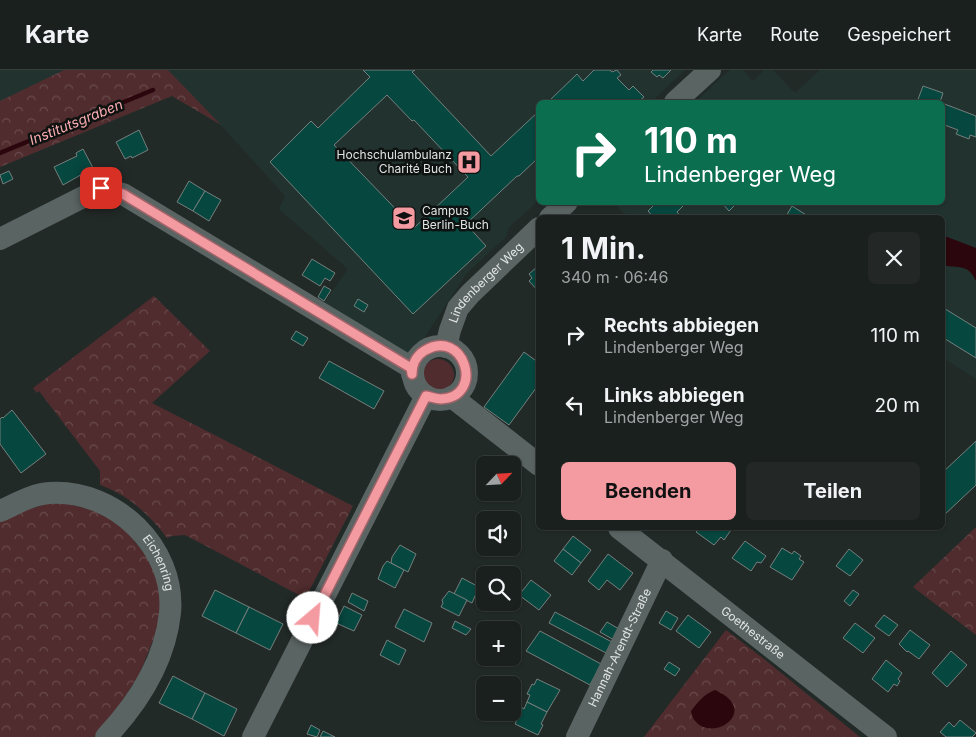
<!DOCTYPE html>
<html lang="de">
<head>
<meta charset="utf-8">
<style>
  :root { --surface:#1a201e; --page:#232827; --text:#f1f3f6; --muted:#9fa3a4; --line:#383e3c; --accent:#f49aa1 }
  body { margin:0; font-family:Inter,sans-serif; background:var(--page); color:var(--text); height:100vh; display:flex; flex-direction:column; font-size:19px; white-space:nowrap }
  * { box-sizing:border-box; margin:0 }
  p { font-size:16px; color:var(--muted) }
  .icon { flex:none; width:28px; height:28px; fill:none; stroke:currentColor; stroke-width:2; stroke-linecap:round; stroke-linejoin:round }
  .map { position:relative; flex:1; overflow:hidden }
  .sheet { position:absolute; left:536px; top:145px; width:409px; height:315px; display:flex; flex-direction:column; background:var(--surface); border-radius:8px; box-shadow:0 1px 4px #0004,0 0 0 1px var(--line) }
  .sheet>* { flex:none }
  .guide { position:absolute; left:536px; top:30px; width:409px; height:105px; border-radius:8px; box-shadow:0 1px 4px #0004,0 0 0 1px var(--line); background:#0b6e4f; color:#fff; overflow:hidden }
  .needle { width:32px; rotate:65deg }
  .controls { position:absolute; left:476px; top:386px; display:grid; gap:10px }
  .controls a { display:grid; place-items:center; width:45px; height:45px; border-radius:8px; background:var(--surface); box-shadow:0 1px 4px #0004,0 0 0 1px var(--line); font-size:25px }
  .pin { position:absolute; display:grid; place-items:center; width:42px; height:42px; color:#fff; margin:-21px; border-radius:10px; box-shadow:0 2px 8px #0006 }
  .me { position:absolute; width:55px; margin:-28px; rotate:27deg; stroke-linejoin:round; filter:drop-shadow(0 0 4px #0008) }
  .turn { display:flex; align-items:center; gap:18px; height:105px; padding:0 25px; font-size:22px }
  .turn .icon { width:65px; height:65px; stroke-width:2.5 }
  .turn b { display:block; font-size:35px; line-height:42px }
  .round { display:grid; place-items:center; flex:none; width:52px; height:52px; border-radius:8px; background:var(--page) }
  .headline { display:flex; align-items:center; justify-content:space-between; height:85px; padding:0 25px }
  h1 { font-size:30px; font-weight:700; line-height:38px }
  .cta { display:flex; gap:10px; margin-top:auto; padding:10px 25px }
  .cta a { flex:1; height:58px; border-radius:8px; background:var(--accent); color:#111; font-size:20px; font-weight:700; line-height:58px; text-align:center }
  .cta a+a { background:var(--page); color:var(--text) }
  ul { padding:0; list-style:none }
  li { display:flex; align-items:center; gap:15px; height:70px; padding:0 25px }
  li div { flex:1 }
  li b { display:block; font-size:19px }
  li em { font-style:normal }
  header { display:flex; align-items:center; gap:30px; box-sizing:border-box; height:70px; padding:0 25px; background:var(--surface); border-bottom:1px solid var(--line) }
  header strong { font-size:24px }
  nav { display:flex; gap:28px; margin-inline-start:auto; font-size:18px }
  .map>svg:first-child { display:block }
  .built { fill:#22332f }
  .grass { fill:#502c2e }
  .forest { fill:url(#forest-crowns) }
  .water { fill:#2b060c }
  .lines { fill:none; stroke-linecap:round; stroke-linejoin:round }
  .stream { stroke:#2b060c; stroke-width:4.5 }
  .building { fill:#06473f; stroke:#757f7d; fill-rule:evenodd }
  .minor { stroke:#5a6462; stroke-width:22 }
  .route-casing { stroke:#9f6469; stroke-width:12 }
  .route { stroke:#f49aa1; stroke-width:9 }
  .labels { text-anchor:middle; stroke-width:5; stroke-linejoin:round; paint-order:stroke }
  .poi-label { font-size:12px; fill:#e0e5e4; stroke:#0e1211; text-anchor:end }
  .street-label { font-size:12px; fill:#e0e5e4; stroke:#0e1211 }
  .water-label { font-size:14px; font-style:italic; fill:#fbacb1; stroke:#0e1211 }
</style>
</head>
<body>
<header>
<strong>Karte</strong>
<nav><a>Karte</a><a>Route</a><a>Gespeichert</a></nav>
</header>
<div class="map">
<svg width="976" height="667" viewBox="0 0 976 667">
  <defs>
    <pattern id="forest-crowns" width="20" height="18" patternUnits="userSpaceOnUse" patternTransform="scale(1.25)"><rect width="20" height="18" fill="#502c2e"/><path d="M2 6a3 3 0 1 1 6 0M12 15a3 3 0 1 1 6 0" fill="none" stroke="#694a4c"/></pattern>
  </defs>
  <rect width="100%" height="100%" fill="#222a28"/>
  <!-- built -->
  <g class="built">
    <polygon points="0,0 685,0 651,32 539,32 539,130 509,157 506,167 467,203 412,286 323,234 348,199 279,139 285,126 221,55 172,26 0,97"/>
    <polygon points="730,0 743,0 753,11 764,0 773,0 795,23 820,0 976,0 976,309 943,288 942,148 628,148 614,133 942,132 942,32 695,32"/>
  </g>
  <!-- grass -->
  <circle class="grass" cx="438" cy="305" r="16"/>
  <!-- forest -->
  <g class="forest">
    <polygon points="64,0 168,0 221,55 172,26 0,97 0,31"/>
    <path d="M154,226L210,281L152,333L353,436L304,531L298,527L299,525L185,465L172,466L167,468C149,444 128,425 100,415V401L39,321L37,323L33,318Z"/>
    <polygon points="56,431 100,442 123,457 152,493 161,523 162,548 139,605 109,651 94,667 0,667 0,448"/>
    <polygon points="976,457 976,565 913,517"/>
    <polygon points="726,560 764,589 860,667 644,667"/>
  </g>
  <!-- water -->
  <g class="water">
    <path d="M942,165L976,178V211C968,193 958,199 943,195Z"/>
    <path d="M715,620C756,638 723,667 701,656C695,652 692,648 691,641C698,632 704,624 715,620Z"/>
  </g>
  <g class="lines">
    <!-- stream -->
    <polyline class="stream" points="0,83 153,20"/>
  </g>
  <!-- building -->
  <g class="building">
    <path d="M363,0H415L412,2L491,86L539,41V87L519,106H517L466,154L486,176L413,244L270,92L311,51L318,58L370,7ZM387,25L412,51L414,50L468,107L414,158L334,75Z"/>
    <polygon points="594,0 610,0 612,2 617,0 621,5 617,8 629,20 633,16 644,27 638,32 548,32 577,4 583,11"/>
    <polygon points="653,0 671,0 663,8 659,5 657,7 651,2"/>
    <polygon points="923,16 943,23 940,32 941,32 917,32"/>
    <polygon points="942,33 976,46 976,67 970,65 969,69 956,64 958,60 942,54"/>
    <polygon points="139,60 148,80 132,88 131,86 125,89 116,72"/>
    <polygon points="83,79 93,98 63,115 54,97 77,86 76,83"/>
    <polygon points="9,101 13,109 3,114 0,105"/>
    <polygon points="189,111 205,121 193,141 177,132"/>
    <polygon points="205,121 221,130 209,151 193,141"/>
    <polygon points="657,132 687,132 677,142 682,148 654,148 648,141"/>
    <polygon points="721,132 738,132 729,141"/>
    <polygon points="792,136 811,148 785,148"/>
    <polygon points="312,189 335,203 330,211 325,208 320,216 302,205"/>
    <polygon points="539,195 539,222 529,211 532,208 529,204"/>
    <polygon points="324,216 331,220 324,231 318,227"/>
    <polygon points="358,229 368,235 364,242 354,236"/>
    <polygon points="942,237 976,258 976,288 942,267"/>
    <polygon points="296,261 308,268 303,276 291,269"/>
    <polygon points="524,282 539,293 539,314 509,355 484,337"/>
    <polygon points="329,291 384,321 374,339 319,308"/>
    <polygon points="12,340 46,384 21,403 0,374 0,349 2,347 3,348"/>
    <polygon points="976,371 976,415 942,447 942,403"/>
    <polygon points="700,458 727,458 731,460 724,470 721,467 714,475 696,462"/>
    <polygon points="573,466 591,480 581,493 563,479"/>
    <polygon points="745,471 766,486 761,493 757,492 751,501 732,488"/>
    <polygon points="400,475 416,484 408,502 391,493 392,487"/>
    <polygon points="782,478 792,484 794,481 801,486 799,489 804,492 792,510 770,497"/>
    <polygon points="563,479 581,493 572,505 554,491"/>
    <polygon points="849,479 863,490 850,506 836,496"/>
    <polygon points="608,484 633,503 620,520 607,510 599,520 588,511"/>
    <polygon points="387,491 404,500 395,518 378,509 383,496"/>
    <polygon points="462,508 479,517 472,533 454,524"/>
    <polygon points="531,510 551,525 539,540 519,525"/>
    <polygon points="215,520 249,537 236,563 202,546"/>
    <polygon points="853,520 859,524 850,536 844,531"/>
    <polygon points="449,521 467,530 459,546 441,537 443,533 442,530"/>
    <polygon points="352,523 368,531 364,541 348,532"/>
    <polygon points="344,536 362,545 354,561 336,553"/>
    <polygon points="249,537 283,554 270,580 236,563"/>
    <polygon points="404,539 432,553 424,572 395,557"/>
    <polygon points="666,541 678,548 671,560 659,553"/>
    <polygon points="555,542 612,572 606,583 549,553"/>
    <polygon points="688,545 711,562 699,578 676,561"/>
    <polygon points="884,545 898,555 889,566 875,556"/>
    <polygon points="455,551 471,559 466,565 452,558"/>
    <polygon points="607,552 619,559 614,570 600,562"/>
    <polygon points="855,553 875,568 863,583 843,568"/>
    <polygon points="910,560 930,575 919,589 908,581 907,582 899,574"/>
    <polygon points="540,561 601,594 590,615 526,581"/>
    <polygon points="387,570 406,580 399,595 380,585"/>
    <polygon points="951,581 967,595 947,617 932,603"/>
    <polygon points="886,590 902,603 898,609 900,611 897,616 894,614 888,622 872,609"/>
    <polygon points="669,592 680,599 675,606 664,599"/>
    <polygon points="173,606 205,623 192,649 159,633"/>
    <polygon points="537,609 560,620 547,642 527,632 530,625 527,624 532,614 534,615"/>
    <polygon points="205,623 237,639 224,666 192,649"/>
    <polygon points="527,632 547,642 541,654 543,655 538,665 515,654 518,648 516,647 521,637 524,639"/>
    <polygon points="960,650 976,663 972,667 946,667 940,662 949,652 954,657"/>
    <polygon points="311,655 320,660 317,667 307,664"/>
    <polygon points="323,661 335,667 320,667"/>
  </g>
  <g class="lines">
    <!-- minor -->
    <g class="minor">
      <polyline points="675,32 710,0"/>
      <polyline points="550,148 567,132"/>
      <polyline points="0,169 101,118 123,124 407,295 411,298 412,304"/>
      <circle cx="440" cy="303" r="27"/>
      <path id="s1" d="M446,277L450,260L458,238L470,224L539,158"/>
      <polyline points="452,327 539,395"/>
      <path id="s2" d="M0,441C16,434 32,424 50,423C115,419 176,478 170,543C165,590 138,633 106,667"/>
      <path id="s3" d="M619,458L886,667"/>
      <polyline points="253,667 426,326"/>
      <path id="s4" d="M577,667L662,490"/>
    </g>
  </g>
  <g class="lines">
    <!-- route casing -->
    <g class="route-casing">
      <path id="route" d="M101,118L123,124L411,298L412,304C412,295 416,286 424,281C464,256 486,327 441,329C436,329 431,327 426,326L313,548"/>
    </g>
    <!-- route -->
    <use href="#route" class="route"/>
  </g>
  <!-- icons -->
  <defs>
    <g id="hospital-square" transform="scale(1.25)"><rect x="-9" y="-9" width="18" height="18" rx="4" fill="#f49aa1" stroke="#0e1211"/><path d="M-5-5h3v3.5h4V-5h3V5h-3V1.5h-4V5h-3Z" fill="#111"/></g>
    <g id="university-square" transform="scale(1.25)"><rect x="-9" y="-9" width="18" height="18" rx="4" fill="#f49aa1" stroke="#0e1211"/><path d="M0-5L7-2L0 1L-7-2ZM-4 1L0 2.5L4 1V4Q0 6-4 4Z" fill="#111"/></g>
  </defs>
  <g fill-rule="evenodd">
    <use href="#hospital-square" x="469" y="92"/>
    <use href="#university-square" x="404" y="148"/>
  </g>
  <g class="labels">
    <!-- poi labels -->
    <g class="poi-label">
      <text x="452" y="89">Hochschulambulanz<tspan x="452" dy="14">Charité Buch</tspan></text>
      <text x="422" y="145" text-anchor="start">Campus<tspan x="422" dy="14">Berlin-Buch</tspan></text>
    </g>
    <!-- street labels -->
    <g class="street-label">
      <text dy="4" stroke="none"><textPath href="#s1" startOffset="78">Lindenberger Weg</textPath></text>
      <text dy="4" stroke="none"><textPath href="#s2" startOffset="192">Eichenring</textPath></text>
      <text dy="4" stroke="none"><textPath href="#s3" startOffset="170">Goethestraße</textPath></text>
      <text dy="4" stroke="none"><textPath href="#s4" startOffset="99">Hannah-Arendt-Straße</textPath></text>
    </g>
    <!-- water labels -->
    <g class="water-label">
      <text transform="translate(76 52) rotate(-22)" y="5">Institutsgraben</text>
    </g>
  </g>
</svg>
<div class="controls">
<a><svg class="needle" viewBox="-14 -14 28 28"><path d="M0-13l5 13h-10z" fill="#e53935"/><path d="M0 13l5-13h-10z" fill="#9fa3a4"/></svg></a>
<a><svg class="icon" aria-label="sound" viewBox="0 0 24 24"><path d="M4 9h4l5-4v14l-5-4H4zM17 9q2 3 0 6"/></svg></a>
<a><svg class="icon" aria-label="search" viewBox="0 0 24 24"><circle cx="10" cy="10" r="6"/><path d="M15 15l6 6"/></svg></a>
<a>+</a>
<a>−</a>
</div>
<div class="pin" style="left:101px;top:118px;background:#d93025"><svg class="icon" aria-label="arrive" viewBox="0 0 24 24"><path d="M6 21V4h12l-3 4 3 4H6"/></svg></div>
<svg class="me" style="left:313px;top:548px" viewBox="-20 -20 40 40"><circle r="19" fill="#fff"/><path d="M0-13L10 11 0 6-10 11z" fill="#f49aa1"/></svg>
<div class="guide">
<div class="turn"><svg class="icon" aria-label="right" viewBox="0 0 24 24"><path d="M7 20v-9h11M14 6l5 5-5 5"/></svg><div><b>110 m</b>Lindenberger Weg</div></div>
</div>
<section class="sheet">
<div class="headline"><div><h1>1 Min.</h1><p>340 m · 06:46</p></div><a class="round"><svg class="icon" aria-label="close" viewBox="0 0 24 24"><path d="M6 6l12 12M18 6L6 18"/></svg></a></div>
<ul>
<li><svg class="icon" aria-label="right" viewBox="0 0 24 24"><path d="M7 20v-9h11M14 6l5 5-5 5"/></svg><div><b>Rechts abbiegen</b><p>Lindenberger Weg</p></div><em>110 m</em></li>
<li><svg class="icon" aria-label="left" viewBox="0 0 24 24"><path d="M17 20v-9H6M10 6l-5 5 5 5"/></svg><div><b>Links abbiegen</b><p>Lindenberger Weg</p></div><em>20 m</em></li>
</ul>
<div class="cta"><a>Beenden</a><a>Teilen</a></div>
</section>
</div>
</body>
</html>
